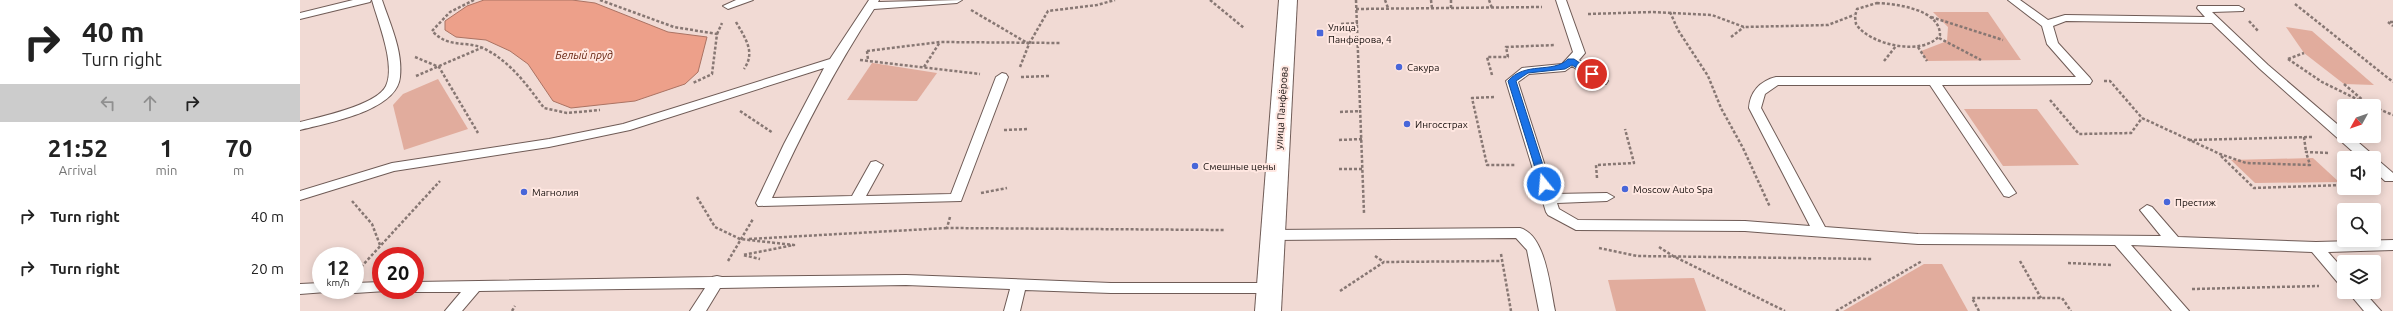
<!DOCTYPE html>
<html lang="en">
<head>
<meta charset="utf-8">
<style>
  :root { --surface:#fff; --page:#f2f2f2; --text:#222; --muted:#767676 }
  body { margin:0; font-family:Ubuntu,sans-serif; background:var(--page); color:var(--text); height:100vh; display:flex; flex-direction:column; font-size:15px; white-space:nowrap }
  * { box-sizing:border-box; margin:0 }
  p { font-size:13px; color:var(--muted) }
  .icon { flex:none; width:22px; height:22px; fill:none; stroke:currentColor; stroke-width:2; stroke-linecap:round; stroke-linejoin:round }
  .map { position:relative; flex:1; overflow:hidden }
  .details { display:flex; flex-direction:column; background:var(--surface); width:300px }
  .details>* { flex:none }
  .hud { background:#fff; color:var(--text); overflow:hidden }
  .needle { width:26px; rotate:230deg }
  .fabs { position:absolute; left:2037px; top:99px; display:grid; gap:8px }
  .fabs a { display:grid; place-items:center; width:44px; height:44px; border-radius:4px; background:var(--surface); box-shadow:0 2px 10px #0003; font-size:20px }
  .speed { position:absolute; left:12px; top:247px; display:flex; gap:8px; font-size:20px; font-weight:700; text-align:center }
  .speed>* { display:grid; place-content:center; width:52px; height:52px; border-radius:50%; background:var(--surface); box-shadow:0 2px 10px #0003; line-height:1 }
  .speed small { font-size:10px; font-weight:400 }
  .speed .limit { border:6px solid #d22; background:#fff; color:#111 }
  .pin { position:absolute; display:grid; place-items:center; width:34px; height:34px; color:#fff; margin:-17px; border:2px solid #fff; border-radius:50%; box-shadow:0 1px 4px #0007 }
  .me { position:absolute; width:44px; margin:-22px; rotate:343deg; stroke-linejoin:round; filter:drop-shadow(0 0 3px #0008) }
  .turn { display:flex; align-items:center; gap:14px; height:84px; padding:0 16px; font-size:18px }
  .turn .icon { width:52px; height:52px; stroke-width:2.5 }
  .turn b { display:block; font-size:28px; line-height:34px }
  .lanes { display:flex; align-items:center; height:38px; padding:0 16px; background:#0003; justify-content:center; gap:20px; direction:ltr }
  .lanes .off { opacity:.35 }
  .eta { display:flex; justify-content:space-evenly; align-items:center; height:68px; text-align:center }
  .eta b { font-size:24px; font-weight:700; line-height:28px }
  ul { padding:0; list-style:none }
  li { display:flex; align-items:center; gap:12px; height:52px; padding:0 16px }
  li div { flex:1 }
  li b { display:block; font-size:15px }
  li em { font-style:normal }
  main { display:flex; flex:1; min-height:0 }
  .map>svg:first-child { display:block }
  .green { fill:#e1ac9d }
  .water { fill:#eda08a; stroke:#ab7363 }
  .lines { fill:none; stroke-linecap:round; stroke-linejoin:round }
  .service-casing { stroke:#6f5b56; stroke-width:2 }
  .tertiary-casing { stroke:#6f5b56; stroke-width:2 }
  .path { stroke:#877773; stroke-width:2.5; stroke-dasharray:3 2; stroke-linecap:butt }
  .service { fill:#fff; fill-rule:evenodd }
  .tertiary { fill:#fff; fill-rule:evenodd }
  .route { fill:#1a73e8; stroke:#114b97 }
  .poi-dot { fill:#4866d9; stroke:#ffe7e1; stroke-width:1.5 }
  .labels { text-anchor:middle; stroke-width:4; stroke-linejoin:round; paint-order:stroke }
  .poi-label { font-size:10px; fill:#120b09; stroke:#ffe7e1; text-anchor:start }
  .street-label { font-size:10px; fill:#120b09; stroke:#ffe7e1 }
  .water-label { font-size:11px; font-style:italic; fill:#611d09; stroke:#ffe7e1 }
</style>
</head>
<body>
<main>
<section class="details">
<div class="hud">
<div class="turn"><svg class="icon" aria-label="right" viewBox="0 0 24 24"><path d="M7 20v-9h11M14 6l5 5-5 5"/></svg><div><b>40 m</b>Turn right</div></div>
<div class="lanes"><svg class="icon off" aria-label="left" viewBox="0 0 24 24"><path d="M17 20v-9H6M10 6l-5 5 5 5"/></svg><svg class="icon off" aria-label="ahead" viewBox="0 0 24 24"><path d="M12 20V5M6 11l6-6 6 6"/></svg><svg class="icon" aria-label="right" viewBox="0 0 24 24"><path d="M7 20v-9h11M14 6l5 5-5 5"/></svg></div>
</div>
<div class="eta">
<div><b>21:52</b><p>Arrival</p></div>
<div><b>1</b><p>min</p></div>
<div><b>70</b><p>m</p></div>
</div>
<ul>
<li><svg class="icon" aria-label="right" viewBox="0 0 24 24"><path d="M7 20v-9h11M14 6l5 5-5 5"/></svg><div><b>Turn right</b></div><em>40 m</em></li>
<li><svg class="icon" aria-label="right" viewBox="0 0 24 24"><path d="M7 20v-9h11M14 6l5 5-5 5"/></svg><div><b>Turn right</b></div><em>20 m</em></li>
</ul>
</section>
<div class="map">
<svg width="2093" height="311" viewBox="0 0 2093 311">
  <rect width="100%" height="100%" fill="#f1dad4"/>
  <!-- green -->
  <g class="green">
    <polygon points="1633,12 1688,12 1721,60 1627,61 1621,51 1647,41 1648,27"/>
    <polygon points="1986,27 2012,31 2074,85 2044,84 2004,53"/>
    <polygon points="572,63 573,63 637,73 617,101 547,100"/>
    <polygon points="138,79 168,129 104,150 93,105 103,94"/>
    <polygon points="1664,109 1737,109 1779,165 1703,166"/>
    <polygon points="2013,158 2039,182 1955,183 1931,160"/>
    <polygon points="1624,264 1642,264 1668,311 1543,311"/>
    <polygon points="1394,278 1406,311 1316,311 1308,280"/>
  </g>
  <!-- water -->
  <polygon class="water" points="184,0 272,0 295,3 368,32 407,37 398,72 385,84 335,101 271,108 253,101 228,64 210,51 186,40 156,37 145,30 145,21 167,6"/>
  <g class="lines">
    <!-- service casing -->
    <g class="service-casing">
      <g id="service">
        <polygon points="53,0 71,0 70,2 0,19 0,13"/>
        <path d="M72,0H82C90,24 103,51 100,77C97,111 27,123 0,130V122C20,117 77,105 86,86C96,65 78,22 72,0Z"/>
        <polygon points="436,0 453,0 428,9 423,6"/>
        <path d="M569,0H579L578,2L662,0L657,3L574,9C534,70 502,132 472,198L552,196L571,162L576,161L583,165L566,196L651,194L696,77L702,73L706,74L708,77L661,201L458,206L456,203L484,144L524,68L330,130L249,147L94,171L0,200V191L92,163L249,139L323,124L530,59Z"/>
        <path d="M1256,0H1266L1285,53L1279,60L1308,81L1306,84H1298L1272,66L1265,71L1229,74L1218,82L1254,194L1307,193L1314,197L1307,201L1257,203L1259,209L1278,220L1445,221L1510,226L1449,108C1450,92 1460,81 1476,77H1776L1747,44L1742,26L1708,0H1720L1748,20L1765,15L1905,17L1897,8L1898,6H1939L1944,9L1943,11L1912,12L1968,65L2044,130V136H2051L2073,155L2075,158L2074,159L2060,158L1960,69L1912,23L1766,21L1753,26L1758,43L1790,78L1792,81L1790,84L1642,85L1716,193L1709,197L1704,196L1630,85H1478L1465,94L1461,108L1525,227L1618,234L1861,236L1840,210L1847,205L1852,207L1878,237L2016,242L2093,240V250L2028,252L2044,270V285L2039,284L2012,252L1831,245L1889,311H1872L1815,245L1618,244L1445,231L1276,230L1248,215L1246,212L1206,81L1222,68L1262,64L1273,52Z"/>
        <polygon points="2074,160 2079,161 2093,173 2093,181 2085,181 2074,171"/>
        <path d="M1220,228C1246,235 1250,288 1255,311H1239L1227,250L1216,238L972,240L967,238L965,235L967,232L972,230Z"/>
        <polygon points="606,275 811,283 969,283 974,284 976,288 974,292 969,293 811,293 725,290 720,311 704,311 710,289 606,285 420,288 406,311 390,311 405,288 179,291 162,311 145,311 161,292 115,292 109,290 115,290 115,282 412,277 417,276 422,277"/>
        <polygon points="81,282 81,290 86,291 55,293 49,290 55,290 55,283"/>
        <polygon points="21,283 21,290 27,290 26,292 0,294 0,284"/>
        <polygon points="2048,292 2064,292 2081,311 2064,311"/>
      </g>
    </g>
    <!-- tertiary casing -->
    <g class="tertiary-casing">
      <polygon id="tertiary" points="979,0 997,0 981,311 955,311"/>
    </g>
    <!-- path -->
    <g class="path">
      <path d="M174,0L150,12L132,31C150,49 163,40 183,48C210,61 227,85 244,108L267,113L300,110"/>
      <polyline points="300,0 374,27 417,34 412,74 393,83"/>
      <polyline points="910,0 944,28"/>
      <polyline points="1056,0 1064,213"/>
      <polyline points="1085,0 1088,8"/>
      <polyline points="1131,0 1132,8"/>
      <polyline points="1151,0 1151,8"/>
      <polyline points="1189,0 1192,8"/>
      <path d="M1577,3C1596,4 1640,9 1640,35C1624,57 1569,45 1556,24L1555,16L1557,9Z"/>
      <polyline points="1995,4 2093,82"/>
      <polyline points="1056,9 1242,7"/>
      <polyline points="671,10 729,44"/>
      <polyline points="1370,12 1378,30 1408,76 1421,108 1443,148 1470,207"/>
      <polyline points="1288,14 1353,12 1412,15 1444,27 1528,25 1554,15"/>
      <polyline points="1631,17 1703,40"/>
      <polyline points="1949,21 1958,31"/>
      <path d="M436,22C445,38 456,52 444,69"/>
      <polyline points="2093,22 2088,22 2093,26"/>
      <polyline points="1041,24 1058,23"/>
      <polyline points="417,34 422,23"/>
      <polyline points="1431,37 1444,27"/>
      <polyline points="1639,38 1681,60"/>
      <polyline points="1618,47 1627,61"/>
      <polyline points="567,51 640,42 761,43"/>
      <polyline points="567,51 568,60"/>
      <polyline points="115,57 139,67 178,133"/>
      <polyline points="1208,57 1206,47 1255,45"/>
      <polyline points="1988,59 2022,82 2071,106"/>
      <polyline points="1988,59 2004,53"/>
      <polyline points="560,60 680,74"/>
      <polyline points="1584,61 1596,46"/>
      <polyline points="624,67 640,42"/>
      <polyline points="720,67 729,44 748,11 797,5 815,0"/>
      <polyline points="1192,75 1187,57 1209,57"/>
      <polyline points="116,76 181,48"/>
      <polyline points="721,77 749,76"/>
      <polyline points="1804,81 1810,81 1842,118 1920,154 1946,163 2010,165 2006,152 2030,153"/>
      <polyline points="2044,84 2065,102"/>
      <polyline points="1194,97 1172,98 1187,165 1216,165"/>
      <polyline points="1750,100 1779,134 1831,133 1842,118"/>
      <polyline points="2074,107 2093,115"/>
      <polyline points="440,111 473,133"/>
      <polyline points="1040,112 1061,111"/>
      <polyline points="704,130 729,129"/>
      <polyline points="2004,137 2006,152"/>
      <polyline points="1039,140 1062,139"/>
      <polyline points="1889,140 2012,137"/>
      <polyline points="1921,156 1954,188 2044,185"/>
      <polyline points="1039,169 1062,169"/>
      <polyline points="1297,178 1296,165 1334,163 1325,129"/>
      <polyline points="681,193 707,188"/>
      <polyline points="397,197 415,227 440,239 494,245 443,255 460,259"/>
      <polyline points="52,201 72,224 80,245"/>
      <polyline points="650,217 647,228 924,230"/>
      <polyline points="449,239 647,228"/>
      <polyline points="1359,247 1373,256 1485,311"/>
      <polyline points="1299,248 1337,256 1573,259"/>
      <polyline points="1201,254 1211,311"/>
      <polyline points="1075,256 1084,262"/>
      <polyline points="428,261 453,219"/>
      <polyline points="1720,261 1741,298"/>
      <polyline points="1768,263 1811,265"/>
      <polyline points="61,267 140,181"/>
      <polyline points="1892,289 2019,286"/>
      <polyline points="1040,291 1084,262 1202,261"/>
      <polyline points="212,311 215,306"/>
      <polyline points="1536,311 1622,261"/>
      <polyline points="1679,311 1672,298 1762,298 1771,311"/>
    </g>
    <!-- service -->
    <use href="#service" class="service"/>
    <!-- tertiary -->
    <use href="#tertiary" class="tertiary"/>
  </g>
  <!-- route -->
  <path class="route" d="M1268,59H1274L1296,74L1289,76L1272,65L1265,69L1228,73L1216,81L1249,184L1244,187L1240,184L1208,81C1225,61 1253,74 1268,59Z"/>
  <!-- markers -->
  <g class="poi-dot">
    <rect x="1016" y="29" width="8" height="8" rx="2"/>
    <circle cx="1099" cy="67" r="4"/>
    <circle cx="1107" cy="124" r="4"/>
    <circle cx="895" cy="166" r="4"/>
    <circle cx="1325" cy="189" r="4"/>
    <circle cx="224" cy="192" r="4"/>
    <circle cx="1867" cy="202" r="4"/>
  </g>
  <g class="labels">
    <!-- poi labels -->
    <g class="poi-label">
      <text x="1028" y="31">Улица<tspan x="1028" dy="12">Панфёрова, 4</tspan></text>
      <text x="1107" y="71">Сакура</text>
      <text x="1115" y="128">Ингосстрах</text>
      <text x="903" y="170">Смешные цены</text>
      <text x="1333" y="193">Moscow Auto Spa</text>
      <text x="232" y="196">Магнолия</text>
      <text x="1875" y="206">Престиж</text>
    </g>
    <!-- street labels -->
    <g class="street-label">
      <text transform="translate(981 108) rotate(-86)" y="4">улица Панфёрова</text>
    </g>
    <!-- water labels -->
    <g class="water-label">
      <text x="284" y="59">Белый пруд</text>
    </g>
  </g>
</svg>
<div class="fabs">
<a><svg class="needle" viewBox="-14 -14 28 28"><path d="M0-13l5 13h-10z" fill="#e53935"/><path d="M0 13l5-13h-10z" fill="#767676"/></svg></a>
<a><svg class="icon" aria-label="sound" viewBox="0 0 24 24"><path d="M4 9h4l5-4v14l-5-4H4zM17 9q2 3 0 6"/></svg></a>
<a><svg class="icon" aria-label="search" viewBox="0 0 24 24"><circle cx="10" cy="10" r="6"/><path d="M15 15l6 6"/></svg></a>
<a><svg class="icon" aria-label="layers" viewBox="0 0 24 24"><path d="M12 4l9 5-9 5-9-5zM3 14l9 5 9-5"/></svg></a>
</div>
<div class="speed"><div>12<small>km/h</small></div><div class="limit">20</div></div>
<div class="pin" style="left:1292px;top:74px;background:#d93025"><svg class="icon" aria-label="arrive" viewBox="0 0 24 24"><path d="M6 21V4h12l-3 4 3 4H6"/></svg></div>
<svg class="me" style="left:1244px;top:184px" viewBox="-20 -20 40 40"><circle r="17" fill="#1a73e8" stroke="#fff" stroke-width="3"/><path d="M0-11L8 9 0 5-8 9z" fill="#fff"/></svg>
</div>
</main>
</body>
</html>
